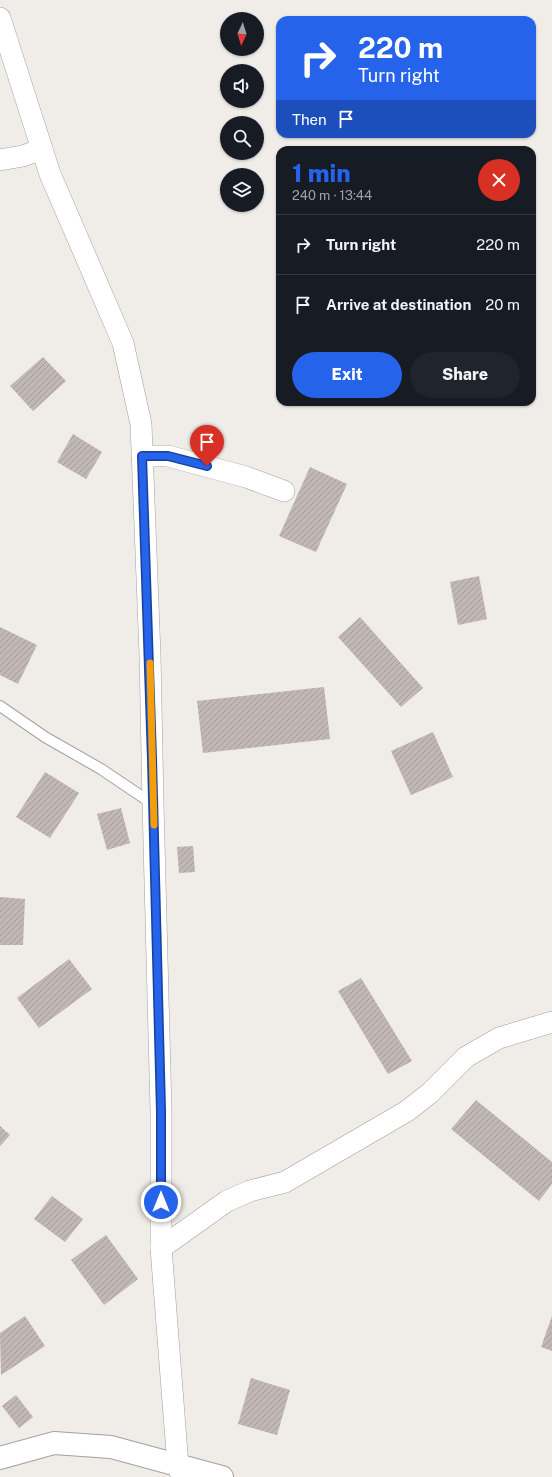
<!DOCTYPE html>
<html lang="en">
<head>
<meta charset="utf-8">
<style>
  :root { --surface:#171b24; --page:#20242c; --text:#f1f3f6; --muted:#9ea1a6; --line:#363941; --accent:#2563eb }
  body { margin:0; font-family:"Public Sans",sans-serif; background:var(--page); color:var(--text); height:100vh; display:flex; flex-direction:column; font-size:15px; white-space:nowrap }
  * { box-sizing:border-box; margin:0 }
  p { font-size:13px; color:var(--muted) }
  .icon { flex:none; width:22px; height:22px; fill:none; stroke:currentColor; stroke-width:2; stroke-linecap:round; stroke-linejoin:round }
  .map { position:relative; flex:1; overflow:hidden }
  .drawer { position:absolute; left:276px; top:146px; width:260px; height:260px; display:flex; flex-direction:column; background:var(--surface); border-radius:12px; box-shadow:0 1px 3px #0004 }
  .drawer>* { flex:none }
  .banner { position:absolute; left:276px; top:16px; width:260px; height:122px; border-radius:12px; box-shadow:0 1px 3px #0004; background:#2563eb; color:#fff; overflow:hidden }
  .needle { width:26px; rotate:184deg }
  .buttons { position:absolute; left:220px; top:12px; display:grid; gap:8px }
  .buttons a { display:grid; place-items:center; width:44px; height:44px; border-radius:50%; background:var(--surface); box-shadow:0 1px 3px #0004; font-size:20px }
  .pin { position:absolute; display:grid; place-items:center; width:34px; height:34px; color:#fff; margin:-41px -17px; border-radius:50% 50% 50% 0; rotate:-45deg; box-shadow:0 0 4px #0007 }
  .pin .icon { rotate:45deg }
  .me { position:absolute; width:44px; margin:-22px; rotate:0deg; stroke-linejoin:round; filter:drop-shadow(0 0 3px #0008) }
  .turn { display:flex; align-items:center; gap:14px; height:84px; padding:0 16px; font-size:18px }
  .turn .icon { width:52px; height:52px; stroke-width:2.5 }
  .turn b { display:block; font-size:28px; line-height:34px }
  .then { display:flex; align-items:center; height:38px; padding:0 16px; background:#0003; gap:8px; font-size:15px }
  .round { display:grid; place-items:center; flex:none; width:42px; height:42px; border-radius:21px; background:var(--page) }
  .headline { display:flex; align-items:center; justify-content:space-between; height:68px; padding:0 16px }
  h1 { font-size:24px; font-weight:800; line-height:30px; color:var(--accent) }
  .cta { display:flex; gap:8px; margin-top:auto; padding:8px 16px }
  .cta a { flex:1; height:46px; border-radius:24px; background:var(--accent); color:#fff; font-size:16px; font-weight:800; line-height:46px; text-align:center }
  .cta a+a { background:var(--page); color:var(--text) }
  ul { padding:0; list-style:none }
  li { display:flex; align-items:center; gap:12px; height:60px; padding:0 16px; border-top:1px solid var(--line) }
  li div { flex:1 }
  li b { display:block; font-size:15px }
  li em { font-style:normal }
  .map>svg:first-child { display:block }
  .building { fill:url(#building-hatch) }
  .lines { fill:none; stroke-linecap:round; stroke-linejoin:round }
  .service-casing { stroke:#a1a1a1; stroke-width:12 }
  .minor-casing { stroke:#a1a1a1; stroke-width:22 }
  .tertiary-casing { stroke:#a1a1a1; stroke-width:24 }
  .service { stroke:#fff; stroke-width:10 }
  .minor { stroke:#fff; stroke-width:21 }
  .tertiary { stroke:#fff; stroke-width:22 }
  .route-casing { stroke:#184099; stroke-width:10 }
  .route { stroke:#2563eb; stroke-width:7 }
  .slow { stroke:#f59e0b; stroke-width:7 }
</style>
</head>
<body>
<div class="map">
<svg width="552" height="1477" viewBox="0 0 552 1477">
  <defs>
    <pattern id="building-hatch" width="6" height="6" patternUnits="userSpaceOnUse"><rect width="6" height="6" fill="#c1b7b4"/><path d="M-1 1l2-2M0 6l6-6M5 7l2-2" fill="none" stroke="#a69d9a"/></pattern>
  </defs>
  <rect width="100%" height="100%" fill="#f0ece7"/>
  <!-- building -->
  <g class="building">
    <polygon points="43,357 66,381 33,411 10,386"/>
    <polygon points="73,434 102,452 86,479 57,462"/>
    <polygon points="310,467 347,484 316,552 279,536"/>
    <polygon points="479,576 487,619 458,625 450,582"/>
    <polygon points="360,617 423,688 401,707 338,637"/>
    <polygon points="0,627 37,645 18,684 0,675"/>
    <polygon points="324,687 330,739 203,753 197,701"/>
    <polygon points="433,732 453,777 411,795 391,751"/>
    <polygon points="45,772 79,793 50,838 16,817"/>
    <polygon points="121,808 130,843 107,850 97,814"/>
    <polygon points="193,846 195,872 179,873 177,847"/>
    <polygon points="0,897 25,899 23,945 0,945"/>
    <polygon points="69,959 92,989 39,1028 17,998"/>
    <polygon points="361,978 412,1061 388,1074 338,991"/>
    <polygon points="476,1100 552,1162 552,1184 539,1201 451,1129"/>
    <polygon points="0,1126 10,1135 0,1146"/>
    <polygon points="52,1196 83,1219 65,1242 34,1219"/>
    <polygon points="106,1235 138,1279 104,1305 71,1260"/>
    <polygon points="25,1316 45,1346 1,1375 0,1333"/>
    <polygon points="552,1316 552,1351 541,1347"/>
    <polygon points="251,1378 290,1390 277,1435 238,1424"/>
    <polygon points="16,1395 33,1417 19,1428 2,1406"/>
  </g>
  <g class="lines">
    <!-- service casing -->
    <g class="service-casing">
      <polyline id="service" points="0,706 45,737 101,769 153,804"/>
    </g>
    <!-- minor casing -->
    <g class="minor-casing">
      <g id="minor">
        <polyline points="0,18 50,174 123,343 141,424 150,655 153,804 161,1111 161,1248 178,1466 182,1477"/>
        <polyline points="0,160 23,156 42,149"/>
        <polyline points="142,456 168,456 246,477 284,491"/>
        <polyline points="161,1248 227,1201 250,1191 285,1182 407,1111 430,1093 466,1057 499,1038 552,1022"/>
      </g>
    </g>
    <!-- tertiary casing -->
    <g class="tertiary-casing">
      <polyline id="tertiary" points="0,1458 54,1443 111,1447 222,1477"/>
    </g>
    <!-- service -->
    <use href="#service" class="service"/>
    <!-- minor -->
    <use href="#minor" class="minor"/>
    <!-- tertiary -->
    <use href="#tertiary" class="tertiary"/>
  </g>
  <g class="lines">
    <!-- route casing -->
    <g class="route-casing">
      <polyline id="route" points="161,1202 161,1111 152,759 142,456 168,456 207,466"/>
    </g>
    <!-- route -->
    <use href="#route" class="route"/>
    <!-- slow -->
    <polyline class="slow" points="150,663 154,825"/>
  </g>
</svg>
<div class="buttons">
<a><svg class="needle" viewBox="-14 -14 28 28"><path d="M0-13l5 13h-10z" fill="#e53935"/><path d="M0 13l5-13h-10z" fill="#9ea1a6"/></svg></a>
<a><svg class="icon" aria-label="sound" viewBox="0 0 24 24"><path d="M4 9h4l5-4v14l-5-4H4zM17 9q2 3 0 6"/></svg></a>
<a><svg class="icon" aria-label="search" viewBox="0 0 24 24"><circle cx="10" cy="10" r="6"/><path d="M15 15l6 6"/></svg></a>
<a><svg class="icon" aria-label="layers" viewBox="0 0 24 24"><path d="M12 4l9 5-9 5-9-5zM3 14l9 5 9-5"/></svg></a>
</div>
<div class="pin" style="left:207px;top:466px;background:#d93025"><svg class="icon" aria-label="arrive" viewBox="0 0 24 24"><path d="M6 21V4h12l-3 4 3 4H6"/></svg></div>
<svg class="me" style="left:161px;top:1202px" viewBox="-20 -20 40 40"><circle r="17" fill="#2563eb" stroke="#fff" stroke-width="3"/><path d="M0-11L8 9 0 5-8 9z" fill="#fff"/></svg>
<div class="banner">
<div class="turn"><svg class="icon" aria-label="right" viewBox="0 0 24 24"><path d="M7 20v-9h11M14 6l5 5-5 5"/></svg><div><b>220 m</b>Turn right</div></div>
<div class="then">Then<svg class="icon" aria-label="arrive" viewBox="0 0 24 24"><path d="M6 21V4h12l-3 4 3 4H6"/></svg></div>
</div>
<section class="drawer">
<div class="headline"><div><h1>1 min</h1><p>240 m · 13:44</p></div><a class="round" style="background:#d93025;color:#fff"><svg class="icon" aria-label="close" viewBox="0 0 24 24"><path d="M6 6l12 12M18 6L6 18"/></svg></a></div>
<ul>
<li><svg class="icon" aria-label="right" viewBox="0 0 24 24"><path d="M7 20v-9h11M14 6l5 5-5 5"/></svg><div><b>Turn right</b></div><em>220 m</em></li>
<li><svg class="icon" aria-label="arrive" viewBox="0 0 24 24"><path d="M6 21V4h12l-3 4 3 4H6"/></svg><div><b>Arrive at destination</b></div><em>20 m</em></li>
</ul>
<div class="cta"><a>Exit</a><a>Share</a></div>
</section>
</div>
</body>
</html>
